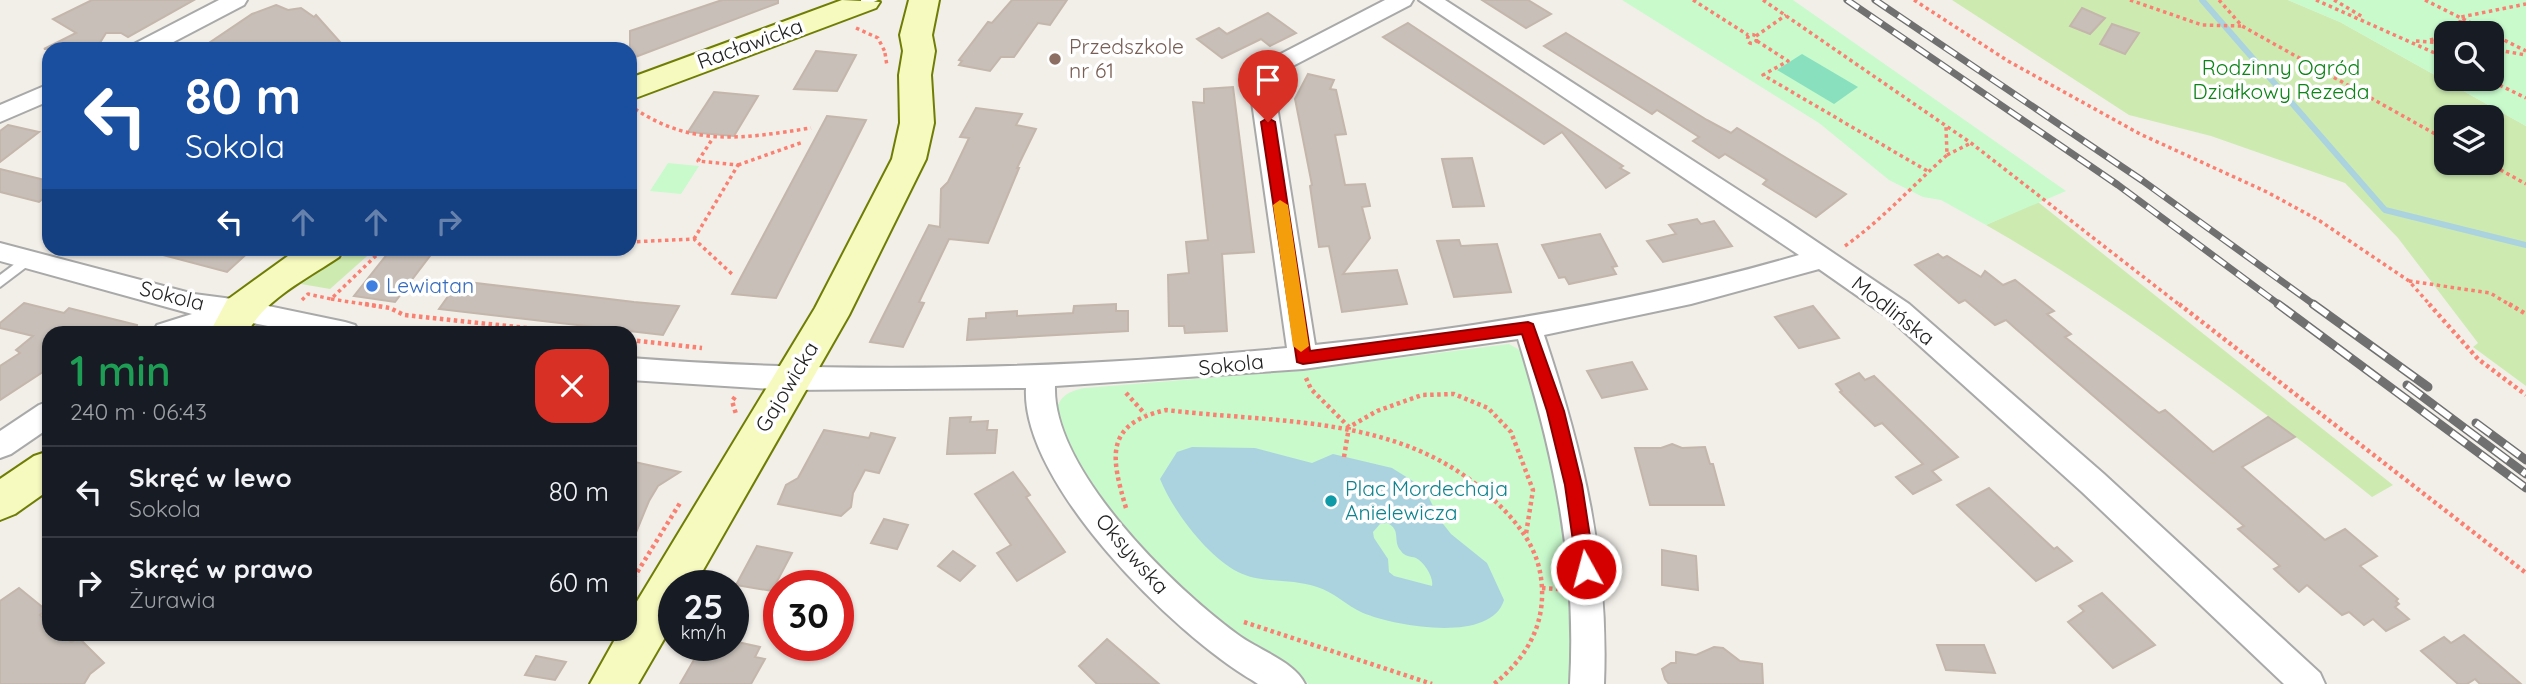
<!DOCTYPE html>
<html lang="pl">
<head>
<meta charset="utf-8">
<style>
  :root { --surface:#171b24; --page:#20242c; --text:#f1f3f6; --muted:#9ea1a6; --line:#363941 }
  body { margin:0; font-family:Quicksand,sans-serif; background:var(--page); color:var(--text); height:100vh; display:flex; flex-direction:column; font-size:26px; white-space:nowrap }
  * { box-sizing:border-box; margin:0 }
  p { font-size:23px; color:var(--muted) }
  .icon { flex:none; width:38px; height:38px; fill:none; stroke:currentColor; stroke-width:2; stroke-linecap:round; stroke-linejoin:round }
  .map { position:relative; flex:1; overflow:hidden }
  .side { position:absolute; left:42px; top:326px; width:595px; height:315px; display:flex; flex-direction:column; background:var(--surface); border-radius:21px; box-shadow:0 2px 5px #0004 }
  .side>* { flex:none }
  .banner { position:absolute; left:42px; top:42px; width:595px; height:214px; border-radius:21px; box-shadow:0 2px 5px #0004; background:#1a4fa0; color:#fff; overflow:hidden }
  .fabs { position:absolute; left:2434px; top:21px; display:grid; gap:14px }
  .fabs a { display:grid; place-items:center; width:70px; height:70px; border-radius:14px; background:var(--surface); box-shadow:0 2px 5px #0004; font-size:35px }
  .speed { position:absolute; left:658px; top:570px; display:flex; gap:14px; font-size:35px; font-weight:700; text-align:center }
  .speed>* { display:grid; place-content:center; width:91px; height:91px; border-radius:50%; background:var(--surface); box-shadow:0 2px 5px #0004; line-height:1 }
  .speed small { font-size:18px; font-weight:400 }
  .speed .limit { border:10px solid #d22; background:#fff; color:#111 }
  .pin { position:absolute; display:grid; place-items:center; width:60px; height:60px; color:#fff; margin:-72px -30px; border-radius:50% 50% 50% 0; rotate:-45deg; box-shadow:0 0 7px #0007 }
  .pin .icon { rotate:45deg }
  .me { position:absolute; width:77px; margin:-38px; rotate:353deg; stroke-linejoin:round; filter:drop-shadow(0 0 5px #0008) }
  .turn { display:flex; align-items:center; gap:24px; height:147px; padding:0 28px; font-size:32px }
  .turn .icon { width:91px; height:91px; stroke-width:2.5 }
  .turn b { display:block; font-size:49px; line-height:60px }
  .lanes { display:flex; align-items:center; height:66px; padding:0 28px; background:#0003; justify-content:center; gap:35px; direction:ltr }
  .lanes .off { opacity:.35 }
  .round { display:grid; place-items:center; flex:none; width:74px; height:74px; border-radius:21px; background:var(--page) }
  .head { display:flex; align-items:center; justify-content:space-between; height:119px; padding:0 28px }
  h1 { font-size:42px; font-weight:600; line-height:52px; color:#1e9e55 }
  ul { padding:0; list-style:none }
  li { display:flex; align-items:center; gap:21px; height:91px; padding:0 28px; border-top:2px solid var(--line) }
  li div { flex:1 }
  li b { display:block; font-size:26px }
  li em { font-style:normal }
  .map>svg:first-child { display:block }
  .grass { fill:#cdebb0; fill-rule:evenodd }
  .park { fill:#c8facc; fill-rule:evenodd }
  .pitch { fill:#88e0be }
  .water { fill:#aad3df; fill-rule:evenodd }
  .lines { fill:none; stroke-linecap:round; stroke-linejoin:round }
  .stream { stroke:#aad3df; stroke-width:6 }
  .building { fill:#c7bfb8; stroke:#c4b6ab; stroke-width:2 }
  .lane-casing { stroke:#a9a9a9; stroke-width:4 }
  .street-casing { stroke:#a9a9a9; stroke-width:4 }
  .secondary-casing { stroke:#707d05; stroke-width:4 }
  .path-far1 { stroke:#fa8072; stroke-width:3.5; stroke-dasharray:3.5 3.5; stroke-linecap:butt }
  .path { stroke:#fa8072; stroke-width:4.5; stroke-dasharray:3.5 3.5; stroke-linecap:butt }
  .lane { fill:#fff; fill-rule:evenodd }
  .street { fill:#fff; fill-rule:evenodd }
  .secondary { fill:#f7fabf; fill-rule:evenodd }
  .rail-far1-casing { stroke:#707070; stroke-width:7 }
  .rail-casing { stroke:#707070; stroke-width:9 }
  .rail-far1 { stroke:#fff; stroke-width:4.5; stroke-dasharray:14; stroke-linecap:butt }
  .rail { stroke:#fff; stroke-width:6; stroke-dasharray:18; stroke-linecap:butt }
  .route { fill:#d40000; stroke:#8a0000; stroke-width:2 }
  .slow { fill:#f59e0b }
  .education-dot { fill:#8d6e63; stroke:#fff; stroke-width:2.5 }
  .shop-dot { fill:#3f7fe0; stroke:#fff; stroke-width:2.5 }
  .culture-dot { fill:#0f9aa8; stroke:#fff; stroke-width:2.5 }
  .labels { text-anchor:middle; stroke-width:7; stroke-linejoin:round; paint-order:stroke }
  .street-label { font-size:21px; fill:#222; stroke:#fff }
  .education-label { font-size:21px; fill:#785e54; stroke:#fff; text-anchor:start }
  .park-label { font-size:21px; fill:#0c8416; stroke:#fff }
  .shop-label { font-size:21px; fill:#366cbe; stroke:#fff; text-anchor:start }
  .culture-label { font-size:21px; fill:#0d838f; stroke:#fff; text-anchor:start }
</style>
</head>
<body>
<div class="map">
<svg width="2526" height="684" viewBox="0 0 2526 684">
  <rect width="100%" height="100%" fill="#f2efe9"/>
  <!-- grass -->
  <g class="grass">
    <path d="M1952,0H2288L2340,22L2526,126V386L2473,347L2478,343L2398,238L2345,183L2211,136L2129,115ZM2446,117H2492V163H2446Z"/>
    <path d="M2038,202L2393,485L2372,497C2326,459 2279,424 2232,389C2152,330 2072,274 1986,225Z"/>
    <polygon points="354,249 375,249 330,289 301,284"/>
  </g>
  <!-- park -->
  <g class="park">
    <polygon points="1622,0 1793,0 2066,191 1986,225 1941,200 1923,197 1889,180 1819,123"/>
    <path d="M2288,0H2526V126L2340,22ZM2446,33H2492V79H2446Z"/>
    <polygon points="668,163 699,166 681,194 650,191"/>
    <path d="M1509,344L1525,353L1551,433L1575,596L1573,684H1309L1209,616L1156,566L1110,511L1069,446L1056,414C1058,397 1068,391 1085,388L1295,371Z"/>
  </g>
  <!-- pitch -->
  <polygon class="pitch" points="1802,54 1858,87 1834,104 1777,70"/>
  <!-- water -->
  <path class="water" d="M1192,447L1255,448L1312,463L1333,454L1392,468L1424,488L1440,520L1451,534L1487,563L1504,600C1491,644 1395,626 1363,613C1347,606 1334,592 1317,587C1292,578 1261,584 1238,572C1207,556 1173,511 1160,479L1177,452ZM1387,523C1402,530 1392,541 1401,551C1405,557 1410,556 1416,558C1424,562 1434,577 1432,586L1394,576L1389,572L1388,559L1374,538L1373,532L1380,524Z"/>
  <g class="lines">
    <!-- stream -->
    <polyline class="stream" points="2202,0 2385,210 2526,245"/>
  </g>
  <!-- building -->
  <g class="building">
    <polygon points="92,0 194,0 128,37 121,33 106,33 98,46 95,44 86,49 44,49 76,33 53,19"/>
    <polygon points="722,0 778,0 778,3 630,59 630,31"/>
    <polygon points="1012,0 1067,0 1050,25 1038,23 1014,57 1001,57 990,71 959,65 962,61 959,60 988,22 992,23"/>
    <polygon points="1482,0 1528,0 1551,14 1526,28"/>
    <polygon points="276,5 288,10 301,8 314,17 316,15 340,42 325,49 200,49 252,14"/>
    <polygon points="2082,8 2105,18 2090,34 2070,26"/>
    <polygon points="1268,13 1296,33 1270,46 1261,39 1222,58 1197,39 1219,28 1227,34"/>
    <polygon points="1408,23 1623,166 1620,168 1629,173 1606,188 1562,132 1544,144 1383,37"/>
    <polygon points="2112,24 2139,33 2125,54 2100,44"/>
    <polygon points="1566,33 1707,120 1731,133 1737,128 1846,194 1816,217 1763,184 1767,180 1725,154 1719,158 1693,141 1699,137 1657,110 1652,114 1544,46"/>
    <polygon points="816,51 856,55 837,91 794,89"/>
    <polygon points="1308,74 1334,80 1330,89 1336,90 1346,134 1335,135 1345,185 1365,184 1370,206 1362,207 1370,238 1343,274 1397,270 1407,304 1342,312 1329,246 1319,247 1310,186 1312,185 1295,99"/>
    <polygon points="1233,87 1254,252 1222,254 1227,331 1185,333 1184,326 1169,326 1168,275 1189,273 1186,242 1208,240 1193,102 1204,103 1204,89"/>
    <polygon points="714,92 758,96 734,136 688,132"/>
    <polygon points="976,108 1022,114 1016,125 1036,129 1017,168 1019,168 988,243 949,239 919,302 924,303 903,347 870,342 929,225 940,227 941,189 948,182 969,138 960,137"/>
    <polygon points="827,116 866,120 776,298 732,294"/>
    <polygon points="8,125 39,132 0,162 0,131"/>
    <polygon points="1472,158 1484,206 1453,207 1442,159"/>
    <polygon points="0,169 49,181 49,194 39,202 0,192"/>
    <polygon points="1697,219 1701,224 1714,221 1732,246 1663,262 1647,241 1676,234 1669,225"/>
    <polygon points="1600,234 1617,266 1612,267 1616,274 1569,284 1565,277 1559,278 1542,245"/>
    <polygon points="1459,240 1461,246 1497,244 1511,292 1454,297 1437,241"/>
    <polygon points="164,248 253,248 227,272 163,255"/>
    <polygon points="392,248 436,248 395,302 354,296"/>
    <polygon points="1938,254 1943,258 1947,256 1981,277 1985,271 2003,285 2015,280 2054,311 2047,314 2071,334 2065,337 2159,413 2165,410 2213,452 2268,417 2295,437 2242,467 2325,540 2345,529 2377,556 2360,566 2398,599 2396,601 2399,604 2395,607 2409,619 2386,631 2373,619 2364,625 2349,612 2342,615 2307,585 2299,592 2274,569 2280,566 2238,529 2244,526 2016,329 2006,320 1995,325 1965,300 1959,303 1915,265"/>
    <polygon points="459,281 634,302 679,306 663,335 439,309"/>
    <polygon points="24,303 64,313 69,308 137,325 136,332 49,332 49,368 0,400 0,366 20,353 16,350 33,336 0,328 0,323"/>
    <polygon points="1116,304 1116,311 1128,311 1128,331 967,340 969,319 986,318 986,313 1017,311 1017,316 1073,313 1074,306"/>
    <polygon points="1813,306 1839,338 1799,348 1775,317"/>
    <polygon points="1632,362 1647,389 1602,398 1587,371"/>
    <polygon points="1859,373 1865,380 1874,376 1958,457 1932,471 1941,480 1913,494 1896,477 1923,464 1882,423 1875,426 1840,392 1842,391 1836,384"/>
    <polygon points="971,417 970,422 988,421 987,430 997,430 995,453 947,454 950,418"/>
    <polygon points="824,430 869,438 871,433 895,438 879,473 865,470 853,493 851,507 841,516 778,504 786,485 798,478"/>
    <polygon points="1672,444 1682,448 1705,447 1710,464 1713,464 1724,505 1650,505 1635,448 1661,448"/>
    <polygon points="630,461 680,472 658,486 649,501 630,547"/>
    <polygon points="1013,472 1030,495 1026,497 1065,552 1017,581 997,553 1011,545 975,494"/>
    <polygon points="1989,488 2054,549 2057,547 2072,561 2036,581 1957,505"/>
    <polygon points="884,519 908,525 897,549 871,543"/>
    <polygon points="757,546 792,553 772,591 736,585"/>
    <polygon points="1662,550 1696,556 1698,590 1662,585"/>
    <polygon points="953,551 975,566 960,581 938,566"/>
    <polygon points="19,588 46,610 40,615 49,623 49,634 61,634 71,642 79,638 104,663 90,674 84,684 0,684 0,601"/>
    <polygon points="2102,593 2155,645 2113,668 2068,622 2084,611 2079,606"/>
    <polygon points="2464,635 2499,665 2521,684 2480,684 2475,679 2467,684 2458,684 2421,651 2444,637 2451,643"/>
    <polygon points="1107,639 1159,684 1097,684 1079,666"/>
    <polygon points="733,641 760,647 755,657 765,659 751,684 680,684 702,646 733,646"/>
    <polygon points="1937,645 1984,645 1995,673 1946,670"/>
    <polygon points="1714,647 1723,648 1740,661 1762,664 1763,684 1669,684 1665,679 1662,669 1671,663 1676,663 1676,652 1696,655"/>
    <polygon points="536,656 566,662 555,680 525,675"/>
  </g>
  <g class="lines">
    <!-- lane casing -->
    <g class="lane-casing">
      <g id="lane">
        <polygon points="861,0 878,0 869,4 861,4"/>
        <polygon points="28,254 33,256 35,259 33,262 0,287 0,275"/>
      </g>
    </g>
    <!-- street casing -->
    <g class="street-casing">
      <g id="street">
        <polygon points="219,0 247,0 244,5 160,49 131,49 134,44"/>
        <path d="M1385,0H1413L1410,5L1285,70L1273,81L1315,345C1479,328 1641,301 1799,255L1419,0H1445L1786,221L1909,304L2104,474L2320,673L2325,684H2284L2082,492L1889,318L1819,269L1691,304L1544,335C1583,452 1609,560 1604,684H1570C1577,562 1554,455 1518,339L1303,369L1055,386C1052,470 1174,588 1237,634C1258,650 1294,661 1305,684H1258L1252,680C1174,634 1021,484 1026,388L790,390L630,380V358C849,375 1069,369 1287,348L1249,81L1257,68L1269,60Z"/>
        <polygon points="49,84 49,101 0,122 0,105"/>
        <polygon points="0,243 194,294 240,300 345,322 355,325 359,332 298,332 237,320 198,332 153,332 157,325 192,314 0,261"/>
        <polygon points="49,401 49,428 11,454 0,458 0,431 39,405"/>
      </g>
    </g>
    <!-- secondary casing -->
    <g class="secondary-casing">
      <g id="secondary">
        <polygon points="842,0 880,2 876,8 630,100 630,78"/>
        <polygon points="909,0 939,0 932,35 935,51 931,75 934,123 926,159 849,315 694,586 674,586 674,622 638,684 590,684 618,634 630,634 630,613 815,308 892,159 900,123 899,75 903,51 900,35"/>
        <path d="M299,248H344L339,257C308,278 265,299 248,332H210L227,300Z"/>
        <polygon points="49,451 49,490 15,514 0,520 0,479 34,456"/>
      </g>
    </g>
    <!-- path-far1 -->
    <g class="path-far1">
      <polyline points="1693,0 1748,35"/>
      <polyline points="1763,0 1971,143 2181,306"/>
      <polyline points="1914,0 2008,61 2140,134 2267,192 2320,221 2409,281 2431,306"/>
      <polyline points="2130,0 2202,25 2241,26"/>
      <polyline points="2219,0 2242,26 2446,140"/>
      <polyline points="2316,0 2446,58"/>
      <polyline points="2334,0 2363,17"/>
      <polyline points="2425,0 2491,33"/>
      <polyline points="856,28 878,38 885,52"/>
      <polyline points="2451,33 2459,28 2461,17 2526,4"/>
      <polyline points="2492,34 2526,51"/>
      <circle cx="1752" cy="39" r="4.5"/>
      <polyline points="1756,36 1786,15"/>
      <polyline points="2430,40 2446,36"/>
      <polyline points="1757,41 1788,61 1763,75 1929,172"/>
      <polyline points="2416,41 2446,43"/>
      <polyline points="2492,49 2526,55"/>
      <polyline points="885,53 887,66"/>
      <polyline points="2487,79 2526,98"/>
      <path d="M635,109C694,148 745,138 811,128"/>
      <polyline points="1947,155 1971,143"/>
      <polyline points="2488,163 2526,184"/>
      <polyline points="738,165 803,142"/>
      <polyline points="694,239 738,165 698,161 713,138"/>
      <polyline points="630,242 694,239 733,275"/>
      <path d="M1845,246C1883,219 1912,186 1947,155L1946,127"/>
      <polyline points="447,253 510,248"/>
      <polyline points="2409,281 2490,293 2512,306"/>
      <polyline points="331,299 376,306"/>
      <polyline points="302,300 308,294 331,299 384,248"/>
    </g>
    <!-- path -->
    <g class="path">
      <polyline points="365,304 390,308 404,315 564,332"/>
      <polyline points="2179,304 2526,573"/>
      <polyline points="2429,304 2478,359 2526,395"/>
      <polyline points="2509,304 2526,314"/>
      <polyline points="630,340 702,348"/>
      <polyline points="1306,378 1311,389 1349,427 1377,411 1422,395 1454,394 1488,408 1511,432 1533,490 1526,534"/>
      <polyline points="1126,393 1145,414"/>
      <polyline points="735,397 732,401 736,414"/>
      <polyline points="1344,457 1349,427"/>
      <path d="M1126,508C1111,457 1104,424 1166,410C1282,424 1407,414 1496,502C1518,523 1537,547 1541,578C1547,622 1528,657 1494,684"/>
      <polyline points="630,584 680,503"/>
      <polyline points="1542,588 1558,589"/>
      <polyline points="1244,622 1432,684"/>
    </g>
    <!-- lane -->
    <use href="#lane" class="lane"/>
    <!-- street -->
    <use href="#street" class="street"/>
    <!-- secondary -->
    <use href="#secondary" class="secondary"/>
    <!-- rail-far1 casing -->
    <g class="rail-far1-casing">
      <g id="rail-far1">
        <polyline points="1847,0 2118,185 2281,306"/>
        <polyline points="1875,0 2143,181 2316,306"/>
      </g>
    </g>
    <!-- rail casing -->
    <g class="rail-casing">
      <g id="rail">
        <polyline points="2278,304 2526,488"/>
        <polyline points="2313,304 2428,387"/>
        <polyline points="2407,385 2526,474"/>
        <polyline points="2476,423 2526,460"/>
      </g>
    </g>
    <!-- rail-far1 -->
    <use href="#rail-far1" class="rail-far1"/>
    <!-- rail -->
    <use href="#rail" class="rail"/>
  </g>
  <!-- route -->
  <polygon class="route" points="1268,118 1275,122 1310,351 1528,322 1533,324 1564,411 1582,485 1595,569 1592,575 1586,577 1580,575 1577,569 1565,485 1547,411 1522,334 1303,364 1297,362 1261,122"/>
  <!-- slow -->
  <polygon class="slow" points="1280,200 1288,205 1309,346 1301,352 1293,346 1273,205"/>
  <!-- markers -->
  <circle class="education-dot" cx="1055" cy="59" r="7"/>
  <circle class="shop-dot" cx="372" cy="286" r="7"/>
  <circle class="culture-dot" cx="1331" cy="501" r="7"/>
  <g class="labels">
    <!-- street labels -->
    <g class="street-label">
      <text transform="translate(750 44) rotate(-20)" y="7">Racławicka</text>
      <text transform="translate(172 296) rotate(14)" y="7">Sokola</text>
      <text transform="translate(1893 311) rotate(38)" y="7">Modlińska</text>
      <text transform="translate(1231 365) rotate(-6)" y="7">Sokola</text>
      <text transform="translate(787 387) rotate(-59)" y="7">Gajowicka</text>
      <text transform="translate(1132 554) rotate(49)" y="7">Oksywska</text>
    </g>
    <!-- education labels -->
    <g class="education-label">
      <text x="1069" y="54">Przedszkole<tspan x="1069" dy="24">nr 61</tspan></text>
    </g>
    <!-- park labels -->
    <g class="park-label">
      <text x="2281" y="75">Rodzinny Ogród<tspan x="2281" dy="24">Działkowy Rezeda</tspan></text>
    </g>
    <!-- shop labels -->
    <g class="shop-label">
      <text x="386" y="293">Lewiatan</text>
    </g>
    <!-- culture labels -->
    <g class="culture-label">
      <text x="1345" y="496">Plac Mordechaja<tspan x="1345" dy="24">Anielewicza</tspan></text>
    </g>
  </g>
</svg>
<div class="fabs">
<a><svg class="icon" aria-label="search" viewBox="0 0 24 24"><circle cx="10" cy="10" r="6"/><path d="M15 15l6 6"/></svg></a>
<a><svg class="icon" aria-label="layers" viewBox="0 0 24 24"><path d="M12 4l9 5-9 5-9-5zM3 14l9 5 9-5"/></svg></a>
</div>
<div class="speed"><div>25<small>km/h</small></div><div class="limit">30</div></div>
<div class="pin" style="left:1268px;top:122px;background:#d93025"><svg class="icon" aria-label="arrive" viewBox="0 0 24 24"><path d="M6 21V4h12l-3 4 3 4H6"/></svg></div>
<svg class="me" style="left:1586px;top:569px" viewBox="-20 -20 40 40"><circle r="17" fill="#d40000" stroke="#fff" stroke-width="3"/><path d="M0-11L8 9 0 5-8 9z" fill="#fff"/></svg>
<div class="banner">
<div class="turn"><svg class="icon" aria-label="left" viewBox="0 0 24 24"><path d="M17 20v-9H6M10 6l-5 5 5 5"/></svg><div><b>80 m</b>Sokola</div></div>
<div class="lanes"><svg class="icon" aria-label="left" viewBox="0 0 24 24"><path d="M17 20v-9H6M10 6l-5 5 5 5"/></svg><svg class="icon off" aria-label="ahead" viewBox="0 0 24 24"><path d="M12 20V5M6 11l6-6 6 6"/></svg><svg class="icon off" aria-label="ahead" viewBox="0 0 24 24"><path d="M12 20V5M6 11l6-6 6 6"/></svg><svg class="icon off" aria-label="right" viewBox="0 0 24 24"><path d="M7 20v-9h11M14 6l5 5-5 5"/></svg></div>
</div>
<section class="side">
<div class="head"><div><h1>1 min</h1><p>240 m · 06:43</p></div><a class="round" style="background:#d93025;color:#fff"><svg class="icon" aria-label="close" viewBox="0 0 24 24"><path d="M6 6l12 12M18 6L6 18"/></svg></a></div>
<ul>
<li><svg class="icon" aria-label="left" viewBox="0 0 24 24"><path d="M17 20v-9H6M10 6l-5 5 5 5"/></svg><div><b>Skręć w lewo</b><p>Sokola</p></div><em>80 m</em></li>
<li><svg class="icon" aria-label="right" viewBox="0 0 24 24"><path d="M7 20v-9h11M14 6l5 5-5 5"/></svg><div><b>Skręć w prawo</b><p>Żurawia</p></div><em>60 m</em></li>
</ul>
</section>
</div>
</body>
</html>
